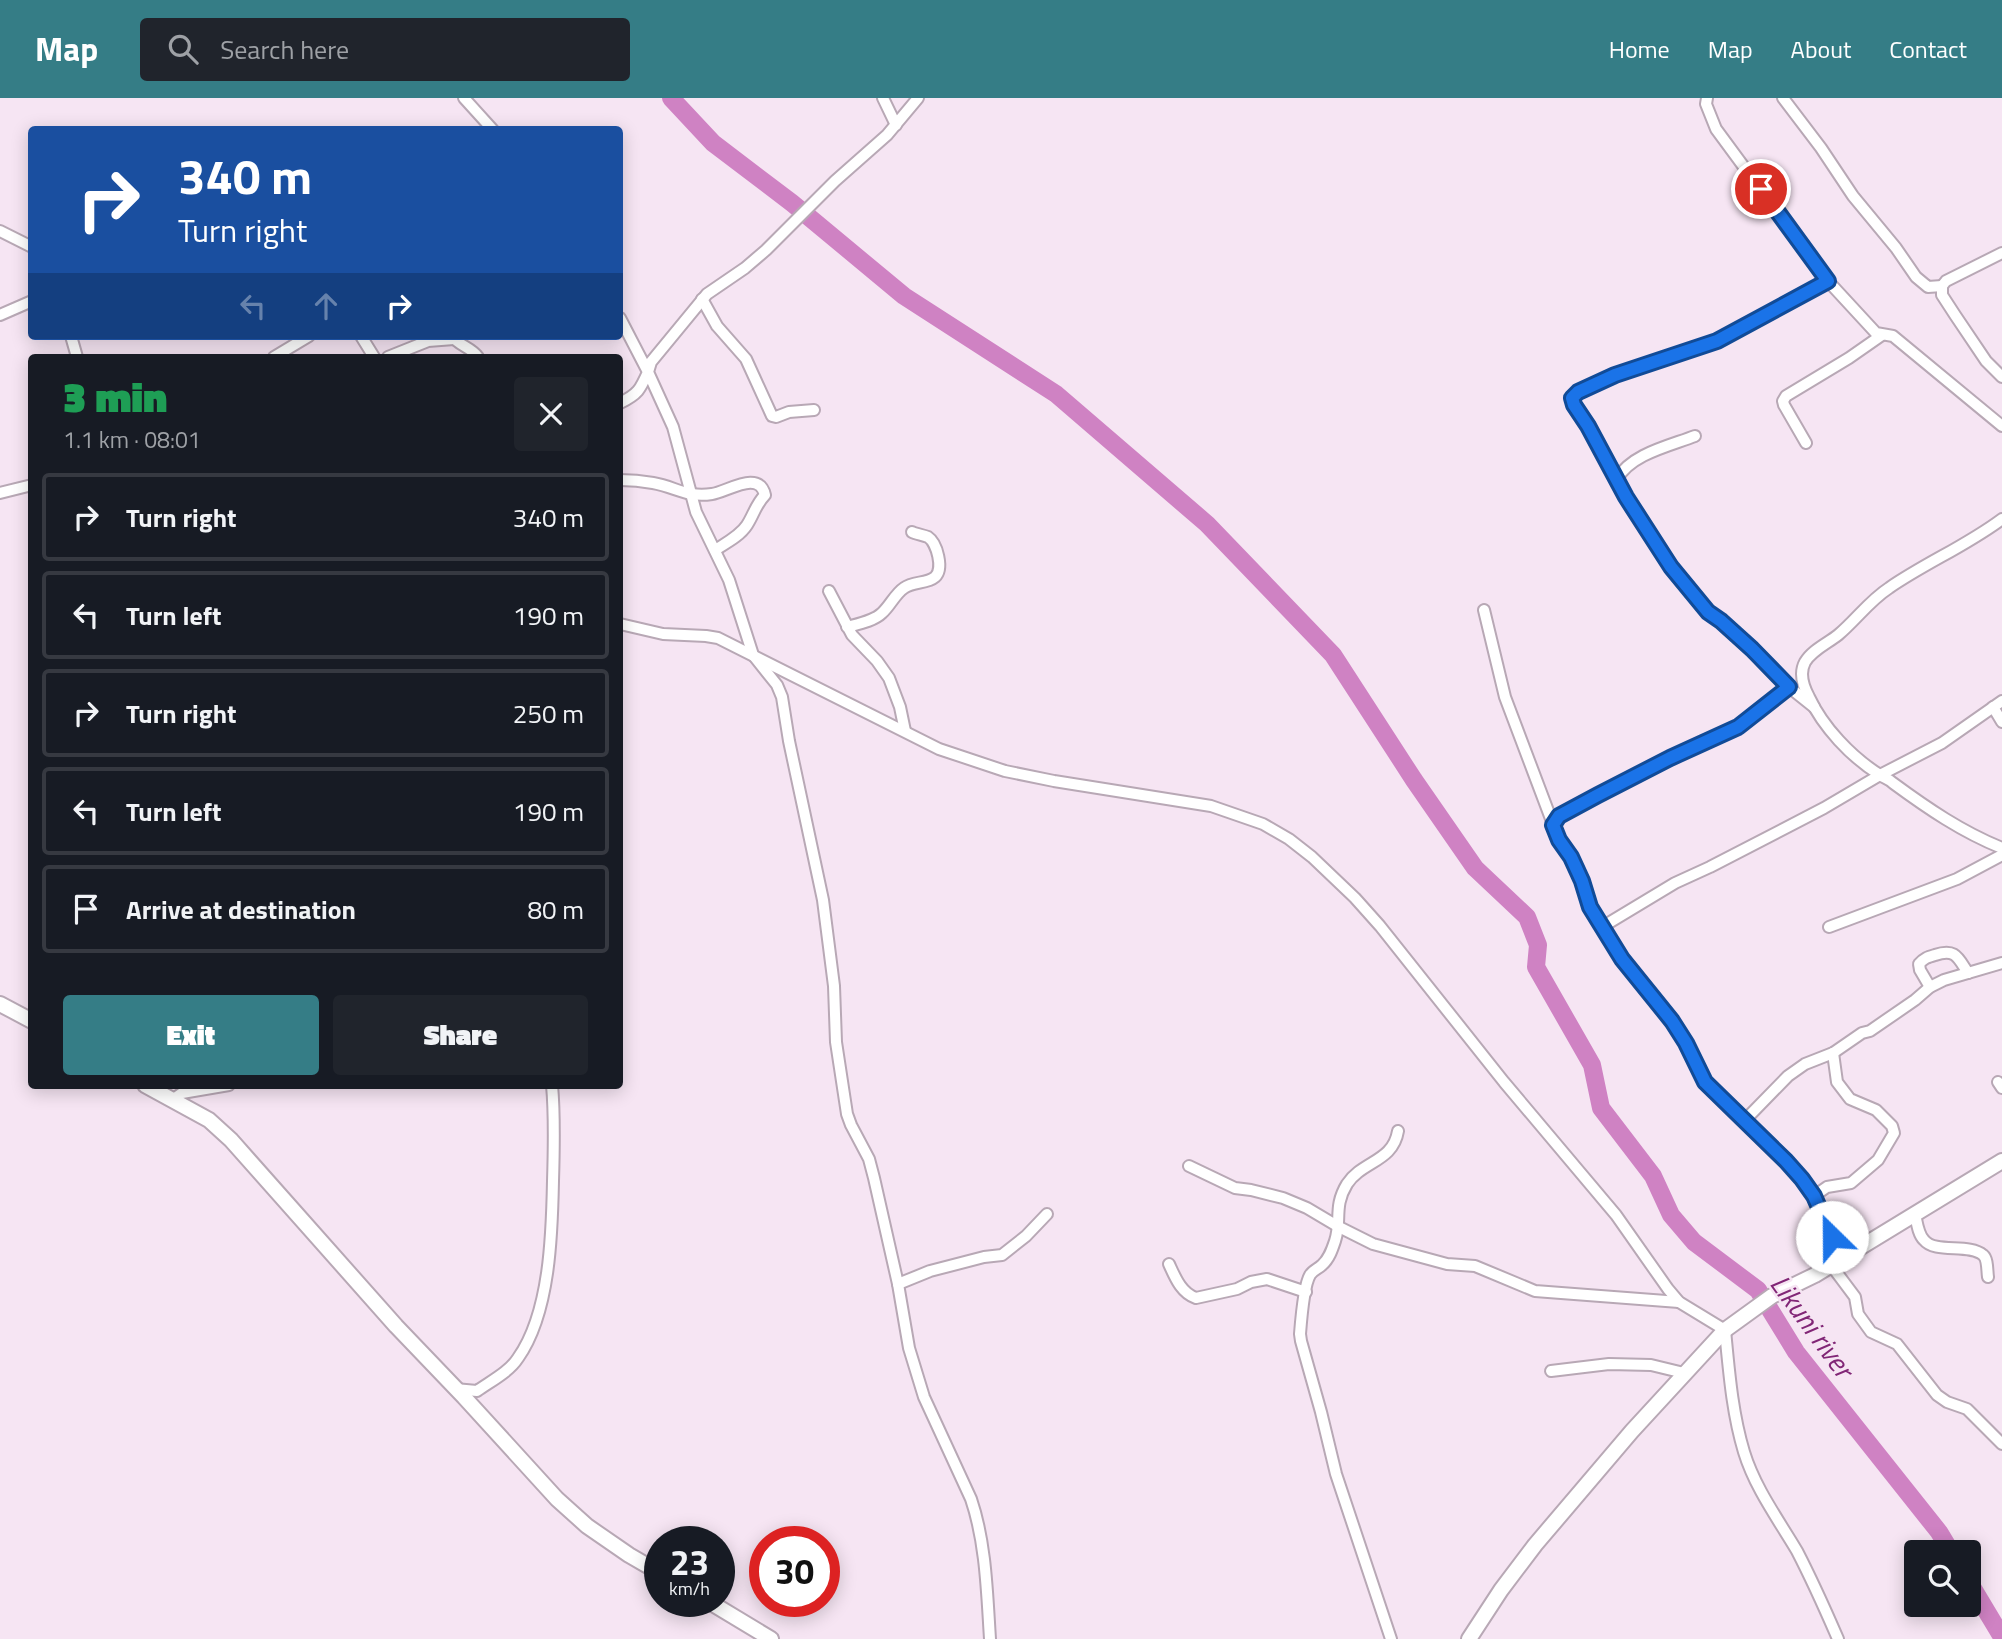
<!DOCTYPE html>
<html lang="en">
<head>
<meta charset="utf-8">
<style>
  :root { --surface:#171b24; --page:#20242c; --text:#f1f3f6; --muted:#9ea1a6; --line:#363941; --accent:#357d86 }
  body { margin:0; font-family:"Titillium Web",sans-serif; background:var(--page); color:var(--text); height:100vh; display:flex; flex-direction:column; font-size:26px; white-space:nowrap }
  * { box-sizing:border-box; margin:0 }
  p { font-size:23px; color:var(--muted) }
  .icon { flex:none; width:38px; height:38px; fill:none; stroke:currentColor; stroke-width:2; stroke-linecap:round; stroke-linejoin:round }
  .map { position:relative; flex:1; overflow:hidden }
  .details { position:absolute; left:28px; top:256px; width:595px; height:735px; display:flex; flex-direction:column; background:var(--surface); border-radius:7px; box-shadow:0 4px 18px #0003 }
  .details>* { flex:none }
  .top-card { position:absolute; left:28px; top:28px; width:595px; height:214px; border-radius:7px; box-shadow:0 4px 18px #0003; background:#1a4fa0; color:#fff; overflow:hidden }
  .buttons { position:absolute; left:1904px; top:1442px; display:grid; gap:14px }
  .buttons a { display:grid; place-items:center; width:77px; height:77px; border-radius:7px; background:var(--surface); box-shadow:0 4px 18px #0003; font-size:35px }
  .speed { position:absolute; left:644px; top:1428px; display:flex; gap:14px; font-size:35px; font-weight:700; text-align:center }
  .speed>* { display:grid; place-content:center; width:91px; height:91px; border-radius:50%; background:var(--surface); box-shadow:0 4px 18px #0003; line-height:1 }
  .speed small { font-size:18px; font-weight:400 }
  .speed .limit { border:10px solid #d22; background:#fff; color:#111 }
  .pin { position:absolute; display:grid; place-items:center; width:60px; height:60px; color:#fff; margin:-30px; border:4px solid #fff; border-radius:50%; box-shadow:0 2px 7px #0007 }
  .me { position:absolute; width:77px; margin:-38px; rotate:337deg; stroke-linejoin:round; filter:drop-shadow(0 0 5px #0008) }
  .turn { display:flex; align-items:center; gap:24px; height:147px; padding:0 35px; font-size:32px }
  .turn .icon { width:91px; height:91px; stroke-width:2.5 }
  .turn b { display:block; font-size:49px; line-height:60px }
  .lanes { display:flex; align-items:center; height:66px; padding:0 35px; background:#0003; justify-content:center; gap:35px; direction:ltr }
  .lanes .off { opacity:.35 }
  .round { display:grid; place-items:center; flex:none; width:74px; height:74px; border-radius:7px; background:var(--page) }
  .summary { display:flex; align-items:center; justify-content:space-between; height:119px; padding:0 35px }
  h1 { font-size:42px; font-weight:800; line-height:52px; color:#1e9e55 }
  .button { display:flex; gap:14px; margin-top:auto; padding:14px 35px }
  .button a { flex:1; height:80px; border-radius:7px; background:var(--accent); color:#fff; font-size:28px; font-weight:800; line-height:80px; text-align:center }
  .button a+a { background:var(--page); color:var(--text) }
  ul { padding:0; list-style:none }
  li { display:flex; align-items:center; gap:21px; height:88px; margin:0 14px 10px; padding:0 21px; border:4px solid var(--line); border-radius:7px }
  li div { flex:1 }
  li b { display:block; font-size:26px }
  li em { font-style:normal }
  header { display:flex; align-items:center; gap:42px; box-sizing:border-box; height:98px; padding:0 35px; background:var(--accent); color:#fff }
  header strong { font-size:33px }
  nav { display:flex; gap:38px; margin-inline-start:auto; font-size:24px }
  .search { width:490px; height:63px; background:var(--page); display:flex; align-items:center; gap:18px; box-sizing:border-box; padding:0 24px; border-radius:7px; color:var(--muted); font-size:26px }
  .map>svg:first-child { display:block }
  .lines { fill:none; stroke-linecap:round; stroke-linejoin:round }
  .river { stroke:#cf82c3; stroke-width:18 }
  .street-casing { stroke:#b8a8b5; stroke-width:14 }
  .secondary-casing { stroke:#b8a8b5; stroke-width:18 }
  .street { stroke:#fff; stroke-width:10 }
  .secondary { stroke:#fff; stroke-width:14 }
  .route-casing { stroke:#114b97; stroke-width:18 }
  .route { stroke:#1a73e8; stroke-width:12 }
  .labels { text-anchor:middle; stroke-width:5; stroke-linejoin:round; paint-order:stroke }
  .water-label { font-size:28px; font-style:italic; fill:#812676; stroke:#f6e5f3 }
</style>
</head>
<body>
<header>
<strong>Map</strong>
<div class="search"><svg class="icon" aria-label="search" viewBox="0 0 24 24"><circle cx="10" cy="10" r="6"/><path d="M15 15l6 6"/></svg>Search here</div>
<nav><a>Home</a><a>Map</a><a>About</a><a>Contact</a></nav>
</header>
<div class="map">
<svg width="2002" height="1541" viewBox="0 0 2002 1541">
  <rect width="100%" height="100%" fill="#f6e5f3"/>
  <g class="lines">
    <!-- river -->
    <g class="river">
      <polyline points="671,0 713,45 792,105 904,198 1056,296 1207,426 1333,557 1414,682 1475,770 1527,819 1538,847 1536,869 1592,967 1601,1010 1653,1078 1671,1117 1694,1144 1758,1192 1796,1254 1939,1434 1951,1454"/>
      <polyline points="1969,1484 2002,1539"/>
    </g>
    <!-- street casing -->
    <g class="street-casing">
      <g id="street">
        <polyline points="464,0 493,32"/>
        <polyline points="883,0 896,27"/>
        <path d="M918,0L887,37L835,83L766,152L745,170L707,196L651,264L648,274L673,329L696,414L729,482L753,557L777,587L782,599L789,643L823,802L834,888L836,944L847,1016L851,1027L869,1061L874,1080L898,1186L909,1250L924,1299L971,1401C986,1445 987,1495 990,1541"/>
        <polyline points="1707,0 1706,6 1716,31 1828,183"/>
        <polyline points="1783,0 1821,50 1853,98 1896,150 1916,179 1928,189 1942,188"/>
        <polyline points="0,133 32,149"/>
        <polyline points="2002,155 1946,183 1942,188 1942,197 1955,217 1986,263 2002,279"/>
        <polyline points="702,201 717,228 746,261 772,318 776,319 789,314 814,312"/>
        <polyline points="0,217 32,203"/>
        <path d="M620,220L648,274C640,292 638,296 620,305"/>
        <polyline points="71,238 77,259"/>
        <polyline points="361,238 374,259"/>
        <path d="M452,238C459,248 471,249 478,259"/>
        <polyline points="274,259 309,238"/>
        <polyline points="388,259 428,243 454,241"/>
        <polyline points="1806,345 1784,307 1783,303 1786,298 1849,260 1882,237"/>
        <path d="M1617,381C1631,356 1669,348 1695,338"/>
        <path d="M620,382C630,382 642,383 653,385C676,389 687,400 712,396C727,394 759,371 765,397C756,406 754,416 747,427C740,438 726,445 715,452"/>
        <polyline points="0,395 32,387"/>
        <path d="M2002,421C1966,448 1925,465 1889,490C1869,503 1856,522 1838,537C1828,545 1812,552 1805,564C1799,575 1803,588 1809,599C1823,629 1851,659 1880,677C1884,680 1889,681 1893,685C1927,710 1962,734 2002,750"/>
        <polyline points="829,493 852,537 877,563 889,580 900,609 905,633"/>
        <polyline points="1484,512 1505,599 1559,742 1571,759 1582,783 1590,809 1622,861 1673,923 1686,945 1705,984 1740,1020 1744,1021 1748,1019 1788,978 1805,966 1833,955 1862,935 1870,933 1915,902 1930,889 1944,882 2002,865"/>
        <path d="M620,526L663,536L706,538L718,540L939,651L1005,673L1054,683L1211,708L1263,726L1289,741L1312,759L1355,800L1380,828L1504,984L1616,1117L1668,1191L1679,1204L1725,1232C1729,1273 1732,1314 1744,1354C1755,1390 1778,1421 1797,1453C1812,1482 1825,1511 1838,1541"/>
        <path d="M847,529C858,526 874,523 882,515C890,508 895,496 904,490C913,483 927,486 935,479C944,471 937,445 928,439C923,437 916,436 912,434"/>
        <polyline points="1814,609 1789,589 1752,551 1721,523 1708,514 1671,469 1626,399 1588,328 1574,307 1574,298 1615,277 1717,243 1828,183 1876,235 1893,238 2002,328"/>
        <polyline points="1993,609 2002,624"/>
        <polyline points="1553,727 1559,718 1598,697 1670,660 1738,629 1789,589"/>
        <polyline points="1602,829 1675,785 1710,769 1824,710 1880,677 1942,645 2002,603"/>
        <polyline points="1829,829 1957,781 2002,757"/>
        <path d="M1930,889L1920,872L1919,866C1924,860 1928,859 1935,857C1956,850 1958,860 1968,875"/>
        <polyline points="1998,984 2002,990"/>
        <polyline points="172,1002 182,995 229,987"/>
        <polyline points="1744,1021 1802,1081 1814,1098 1832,1139 1845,1159"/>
        <polyline points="1189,1068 1235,1090 1251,1092 1283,1100 1307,1110 1339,1129 1373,1146 1447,1166 1475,1168 1535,1193 1679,1204"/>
        <polyline points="1814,1098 1827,1089 1851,1085 1878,1062 1894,1035 1892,1028 1876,1012 1850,1001 1837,984 1833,955"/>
        <path d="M1915,1116C1917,1125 1918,1136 1924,1142C1935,1156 1969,1145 1983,1157C1988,1161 1987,1173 1988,1179"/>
        <path d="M1169,1166C1175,1179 1181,1195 1196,1200L1237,1191L1251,1184L1267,1181L1306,1194"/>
        <polyline points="1831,1167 1855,1199 1858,1216 1871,1234 1897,1246 1937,1297 1947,1304 1967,1311 2002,1346"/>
        <polyline points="898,1186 930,1173 984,1159 1002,1157 1026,1138 1047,1116"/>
        <polyline points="1551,1273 1609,1266 1651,1267 1684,1275"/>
        <path d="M455,1291L477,1293C491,1283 509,1274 518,1260C550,1215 552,1136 553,1083C554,1051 555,1019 552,987"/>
        <path d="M1391,1541L1336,1376L1321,1314L1301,1243L1300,1236C1301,1223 1304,1187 1310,1177C1313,1172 1318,1171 1322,1167C1329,1161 1332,1152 1335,1143C1342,1122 1333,1109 1347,1086C1362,1063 1393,1064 1398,1033"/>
      </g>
    </g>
    <!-- secondary casing -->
    <g class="secondary-casing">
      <g id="secondary">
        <polyline points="0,906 32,923"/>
        <polyline points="145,987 209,1022 231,1042 396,1228 464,1299 557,1401 587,1428 629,1457 660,1475"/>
        <polyline points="708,1503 771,1541"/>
        <polyline points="1469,1541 1501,1492 1535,1447 1632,1333 1725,1232 1772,1198 1815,1177 2002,1063"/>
      </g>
    </g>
    <!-- street -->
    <use href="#street" class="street"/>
    <!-- secondary -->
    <use href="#secondary" class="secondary"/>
  </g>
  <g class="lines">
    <!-- route casing -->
    <g class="route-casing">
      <polyline id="route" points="1761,91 1828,183 1717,243 1615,277 1578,294 1572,300 1574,307 1588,328 1626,399 1671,469 1708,514 1721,523 1752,551 1789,589 1738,629 1670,660 1598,697 1559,718 1553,727 1559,742 1571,759 1582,783 1590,809 1622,861 1672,923 1686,945 1705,984 1786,1063 1802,1081 1814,1098 1832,1139"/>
    </g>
    <!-- route -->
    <use href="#route" class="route"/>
  </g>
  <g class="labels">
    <!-- water labels -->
    <g class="water-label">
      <text transform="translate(1812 1228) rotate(54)" y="10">Likuni river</text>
    </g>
  </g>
</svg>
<div class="buttons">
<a><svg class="icon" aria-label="search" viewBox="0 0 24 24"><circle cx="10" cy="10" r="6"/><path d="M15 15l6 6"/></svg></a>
</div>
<div class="speed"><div>23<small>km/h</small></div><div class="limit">30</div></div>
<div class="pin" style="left:1761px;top:91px;background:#d93025"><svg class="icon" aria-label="arrive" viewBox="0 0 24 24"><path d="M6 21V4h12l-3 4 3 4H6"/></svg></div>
<svg class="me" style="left:1832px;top:1139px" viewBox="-20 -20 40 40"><circle r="19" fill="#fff"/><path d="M0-13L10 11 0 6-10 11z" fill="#1a73e8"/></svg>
<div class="top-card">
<div class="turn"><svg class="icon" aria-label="right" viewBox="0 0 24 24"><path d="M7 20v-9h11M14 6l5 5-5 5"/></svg><div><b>340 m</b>Turn right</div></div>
<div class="lanes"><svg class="icon off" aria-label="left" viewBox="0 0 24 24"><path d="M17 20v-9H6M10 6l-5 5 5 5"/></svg><svg class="icon off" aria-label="ahead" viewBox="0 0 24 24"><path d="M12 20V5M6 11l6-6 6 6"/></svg><svg class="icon" aria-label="right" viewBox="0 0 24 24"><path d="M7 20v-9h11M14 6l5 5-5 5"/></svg></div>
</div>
<section class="details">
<div class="summary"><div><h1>3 min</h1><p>1.1 km · 08:01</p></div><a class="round"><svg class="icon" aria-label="close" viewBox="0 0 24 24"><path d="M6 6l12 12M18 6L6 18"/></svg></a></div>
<ul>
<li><svg class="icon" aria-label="right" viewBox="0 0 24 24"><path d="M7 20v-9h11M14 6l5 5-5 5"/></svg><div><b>Turn right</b></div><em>340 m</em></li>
<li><svg class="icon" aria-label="left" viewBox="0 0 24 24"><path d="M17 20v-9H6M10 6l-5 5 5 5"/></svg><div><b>Turn left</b></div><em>190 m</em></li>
<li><svg class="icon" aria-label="right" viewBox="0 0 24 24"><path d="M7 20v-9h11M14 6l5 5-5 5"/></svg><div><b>Turn right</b></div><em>250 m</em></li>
<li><svg class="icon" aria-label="left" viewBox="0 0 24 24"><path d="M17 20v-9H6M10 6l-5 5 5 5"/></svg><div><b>Turn left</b></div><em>190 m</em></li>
<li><svg class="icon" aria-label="arrive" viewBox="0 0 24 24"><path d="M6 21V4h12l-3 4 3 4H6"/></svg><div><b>Arrive at destination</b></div><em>80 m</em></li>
</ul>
<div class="button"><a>Exit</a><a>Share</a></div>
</section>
</div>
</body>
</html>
